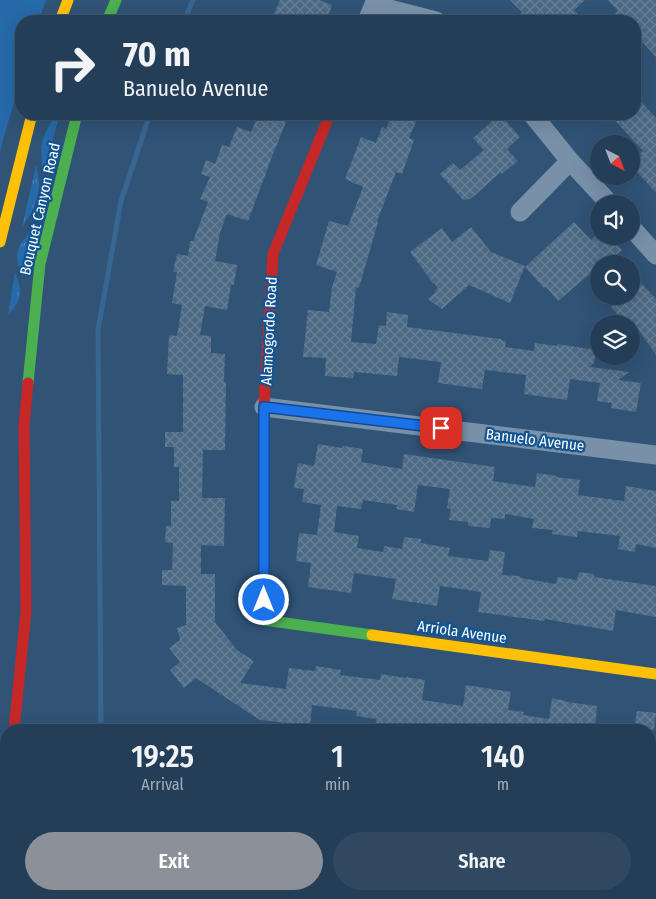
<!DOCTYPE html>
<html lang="en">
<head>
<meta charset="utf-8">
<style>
  :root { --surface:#243e58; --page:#304961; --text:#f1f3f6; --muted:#a3aeba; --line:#41576e; --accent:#8c9099 }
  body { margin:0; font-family:"Fira Sans Condensed",sans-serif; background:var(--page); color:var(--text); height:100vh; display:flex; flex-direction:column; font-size:19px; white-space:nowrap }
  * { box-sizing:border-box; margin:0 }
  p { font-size:16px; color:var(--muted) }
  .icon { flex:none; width:28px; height:28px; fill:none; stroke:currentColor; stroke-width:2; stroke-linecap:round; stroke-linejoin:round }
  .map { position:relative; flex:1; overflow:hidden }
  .details { position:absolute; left:0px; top:724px; width:656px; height:176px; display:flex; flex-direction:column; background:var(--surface); border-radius:20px 20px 0 0; box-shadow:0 5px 20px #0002,0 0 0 1px var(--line) }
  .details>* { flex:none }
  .top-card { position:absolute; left:15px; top:15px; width:626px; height:105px; border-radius:20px; box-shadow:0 5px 20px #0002,0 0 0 1px var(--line); background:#243e58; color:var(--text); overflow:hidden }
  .needle { width:32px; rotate:138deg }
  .tools { position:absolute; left:590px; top:135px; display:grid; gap:10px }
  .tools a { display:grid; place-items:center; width:50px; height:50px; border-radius:50%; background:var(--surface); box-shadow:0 5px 20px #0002,0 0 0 1px var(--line); font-size:25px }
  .pin { position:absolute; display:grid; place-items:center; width:42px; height:42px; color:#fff; margin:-21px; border-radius:10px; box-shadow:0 2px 8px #0006 }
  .me { position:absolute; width:55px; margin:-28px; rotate:0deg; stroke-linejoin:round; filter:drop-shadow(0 0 4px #0008) }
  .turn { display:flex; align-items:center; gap:18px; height:105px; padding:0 25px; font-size:22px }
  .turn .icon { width:65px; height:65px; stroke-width:2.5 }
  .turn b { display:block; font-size:35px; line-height:42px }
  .eta { display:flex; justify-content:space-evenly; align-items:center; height:85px; text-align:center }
  .eta b { font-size:30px; font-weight:600; line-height:35px }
  .button { display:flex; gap:10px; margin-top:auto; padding:10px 25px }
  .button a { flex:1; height:58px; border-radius:30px; background:var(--accent); color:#fff; font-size:20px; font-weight:600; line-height:58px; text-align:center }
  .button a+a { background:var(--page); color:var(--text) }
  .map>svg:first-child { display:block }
  .grass { fill:url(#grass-tufts) }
  .green { fill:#266aaa }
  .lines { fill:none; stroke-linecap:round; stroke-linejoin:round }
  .stream { stroke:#386693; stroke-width:5 }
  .building { fill:url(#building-cross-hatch) }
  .street { stroke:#7891a9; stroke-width:19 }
  .fast { stroke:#4caf50; stroke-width:11 }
  .slow { stroke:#ffc107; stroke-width:11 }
  .jam { stroke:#c62828; stroke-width:11 }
  .route-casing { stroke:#114b97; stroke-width:12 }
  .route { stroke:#1a73e8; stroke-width:9 }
  .labels { text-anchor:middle; stroke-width:4.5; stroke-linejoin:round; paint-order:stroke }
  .street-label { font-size:15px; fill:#fff; stroke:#135493 }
</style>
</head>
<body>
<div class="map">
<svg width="656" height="899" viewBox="0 0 656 899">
  <defs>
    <pattern id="grass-tufts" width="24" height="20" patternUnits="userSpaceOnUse" patternTransform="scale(1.25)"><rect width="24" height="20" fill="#266aaa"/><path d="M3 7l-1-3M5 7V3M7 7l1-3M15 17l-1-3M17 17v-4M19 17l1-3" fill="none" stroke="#4780b7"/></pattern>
    <pattern id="building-cross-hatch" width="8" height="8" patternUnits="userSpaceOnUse" patternTransform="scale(1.25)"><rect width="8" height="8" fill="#4d6a85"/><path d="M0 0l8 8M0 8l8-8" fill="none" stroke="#688097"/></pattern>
  </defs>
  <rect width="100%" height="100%" fill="#305376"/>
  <!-- grass -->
  <g class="grass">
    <path d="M57,114H60L43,173C43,166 41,159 41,152C41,138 49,124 57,114Z"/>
    <path d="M36,165C43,190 37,206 22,227Z"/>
    <path d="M30,232L22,277C14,254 15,250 30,232Z"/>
    <path d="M15,272C23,292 22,299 8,316Z"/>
  </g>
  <!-- green -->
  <g class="green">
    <polygon points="0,0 46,0 39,21 21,21 21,80 4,136 0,154"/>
    <polygon points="239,894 515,894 516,899 239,899"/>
  </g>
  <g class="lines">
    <!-- stream -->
    <g class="stream">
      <polyline points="184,21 193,0"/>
      <polyline points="101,730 98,330 121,201 150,114"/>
      <polyline points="111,894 112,899"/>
    </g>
  </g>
  <!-- building -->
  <g class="building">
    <polygon points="280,0 319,0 332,5 326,21 271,21"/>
    <polygon points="510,0 585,0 574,10 584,21 512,21 522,12"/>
    <polygon points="608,0 656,0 656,57 635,34 635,21 606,21 618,11"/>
    <polygon points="635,95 656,118 656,193 631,165 631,161 643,151 609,114 635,114"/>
    <polygon points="259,114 280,114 288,117 273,154 248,221 227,214 220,233 215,261 237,265 234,285 231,285 227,310 205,306 200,335 211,336 211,353 225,354 224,382 226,382 225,450 203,450 202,498 225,498 224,546 201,545 201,574 215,574 215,622 237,650 254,661 240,683 286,689 289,668 315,671 316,666 341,670 340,675 380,680 381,674 406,678 406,677 425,680 422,700 463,706 466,685 511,692 508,710 524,712 523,715 549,719 552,698 566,701 566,702 597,706 595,730 454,730 435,727 435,730 375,730 376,719 356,716 357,711 312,705 310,726 304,725 300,726 286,724 287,723 260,720 196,678 184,688 170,670 180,662 169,648 180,640 177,628 186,625 186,586 162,585 162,570 172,570 173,543 165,542 166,526 171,526 171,501 179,501 179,467 174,467 174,447 165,447 165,432 183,432 183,375 167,374 169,335 177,336 182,305 172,303 177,272 173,272 177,254 188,256 190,241 193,241 208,202 200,199 210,177 201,174 206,160 215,164 222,145 229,147 237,127 251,132"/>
    <polygon points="392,114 419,114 409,138 414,140 402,174 396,172 377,221 378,222 359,288 356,287 351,342 376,344 379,325 386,326 387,312 408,315 407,327 501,339 501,340 506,341 505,347 534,351 535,343 557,346 557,344 596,350 594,363 590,367 629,372 618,380 641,383 636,412 611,408 612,403 597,401 600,383 570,379 567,400 524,394 526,375 485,370 482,389 438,383 441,362 399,357 397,376 354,372 353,378 325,376 326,358 303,357 308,310 329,312 332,287 337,272 316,265 329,221 348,226 363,187 345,179 361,137 376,143 382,127 386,129"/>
    <polygon points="500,114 520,137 507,149 518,161 502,174 501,172 473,197 470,199 463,200 440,174 453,163 460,170 484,150 473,138"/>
    <polygon points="574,222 591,240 595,236 609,236 622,250 606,264 599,264 599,270 595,274 592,272 558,301 546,287 544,288 525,267"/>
    <polygon points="471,227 491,252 525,266 510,303 469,285 442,309 428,299 436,292 435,291 438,288 434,283 433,283 410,252 442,228 452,242"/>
    <polygon points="631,272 656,299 656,355 636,326 631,329 631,324 626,324 611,307 624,296 631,296"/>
    <polygon points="318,444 342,448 343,446 363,449 361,462 402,469 404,454 495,467 493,481 535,487 537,473 557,476 556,477 580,480 578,495 624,501 626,486 656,491 656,548 636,544 635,552 618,549 620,536 578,531 577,537 552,534 553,530 532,528 534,519 505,514 505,519 491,518 490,528 468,526 468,522 449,520 451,509 447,508 450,489 418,485 414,512 396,509 397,505 363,500 361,509 337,506 334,532 359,536 357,548 383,552 384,546 402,549 404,537 421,539 421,543 450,548 448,556 488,561 490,550 505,552 502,575 519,576 521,578 556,584 558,577 577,580 579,572 594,574 594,577 656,586 656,617 616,610 613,631 545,619 544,621 478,612 481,592 440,586 437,606 392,599 396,579 354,573 351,593 308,587 311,563 296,561 299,533 317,535 321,505 302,502 304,489 294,488 298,463 314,466"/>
    <polygon points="637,711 656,713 654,730 634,728"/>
  </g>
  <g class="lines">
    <!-- street -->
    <g class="street">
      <polyline points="374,5 436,21"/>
      <polyline points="367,21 376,0"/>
      <polyline points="532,114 570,161 610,204"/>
      <polyline points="520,212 570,161"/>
      <polyline points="631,227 656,255"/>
      <polyline points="264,407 656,455"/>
    </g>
    <!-- fast -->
    <g class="fast">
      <polyline points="107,21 116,0"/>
      <polyline points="28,383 40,264 77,114"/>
      <polyline points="264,404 264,620 372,635"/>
    </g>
    <!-- slow -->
    <g class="slow">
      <polyline points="60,21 68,0"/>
      <polyline points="0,242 32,114"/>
      <polyline points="372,635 656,674"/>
    </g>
    <!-- jam -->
    <g class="jam">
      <polyline points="264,404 273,254 330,114"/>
      <polyline points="14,730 26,612 24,426 28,383"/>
      <polyline points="0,867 6,807"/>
    </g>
  </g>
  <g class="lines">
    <!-- route casing -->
    <g class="route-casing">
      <polyline id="route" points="264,600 264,407 441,428"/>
    </g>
    <!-- route -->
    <use href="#route" class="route"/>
  </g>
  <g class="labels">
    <!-- street labels -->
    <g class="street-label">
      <text transform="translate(40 209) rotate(-77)" y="5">Bouquet Canyon Road</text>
      <text transform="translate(269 331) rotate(-87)" y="5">Alamogordo Road</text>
      <text transform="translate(535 440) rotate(7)" y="5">Banuelo Avenue</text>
      <text transform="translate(462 632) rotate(8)" y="5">Arriola Avenue</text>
    </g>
  </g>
</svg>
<div class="tools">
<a><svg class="needle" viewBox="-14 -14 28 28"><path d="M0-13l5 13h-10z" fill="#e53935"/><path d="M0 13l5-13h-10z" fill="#a3aeba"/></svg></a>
<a><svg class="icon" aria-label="sound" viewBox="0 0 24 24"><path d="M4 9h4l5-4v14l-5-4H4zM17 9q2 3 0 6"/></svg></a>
<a><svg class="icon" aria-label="search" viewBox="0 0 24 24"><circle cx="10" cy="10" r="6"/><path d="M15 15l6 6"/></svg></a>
<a><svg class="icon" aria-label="layers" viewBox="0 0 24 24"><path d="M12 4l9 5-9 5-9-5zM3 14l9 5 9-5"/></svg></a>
</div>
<div class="pin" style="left:441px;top:428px;background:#d93025"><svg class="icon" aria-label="arrive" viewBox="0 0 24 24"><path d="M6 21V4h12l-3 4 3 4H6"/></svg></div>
<svg class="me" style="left:264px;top:600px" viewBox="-20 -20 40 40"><circle r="17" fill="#1a73e8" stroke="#fff" stroke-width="3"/><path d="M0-11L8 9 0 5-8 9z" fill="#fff"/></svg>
<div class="top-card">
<div class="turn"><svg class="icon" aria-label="right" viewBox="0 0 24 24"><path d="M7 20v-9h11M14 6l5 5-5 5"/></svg><div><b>70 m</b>Banuelo Avenue</div></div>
</div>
<section class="details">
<div class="eta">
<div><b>19:25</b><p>Arrival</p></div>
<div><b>1</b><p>min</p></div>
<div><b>140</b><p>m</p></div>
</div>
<div class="button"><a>Exit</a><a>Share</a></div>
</section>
</div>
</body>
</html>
